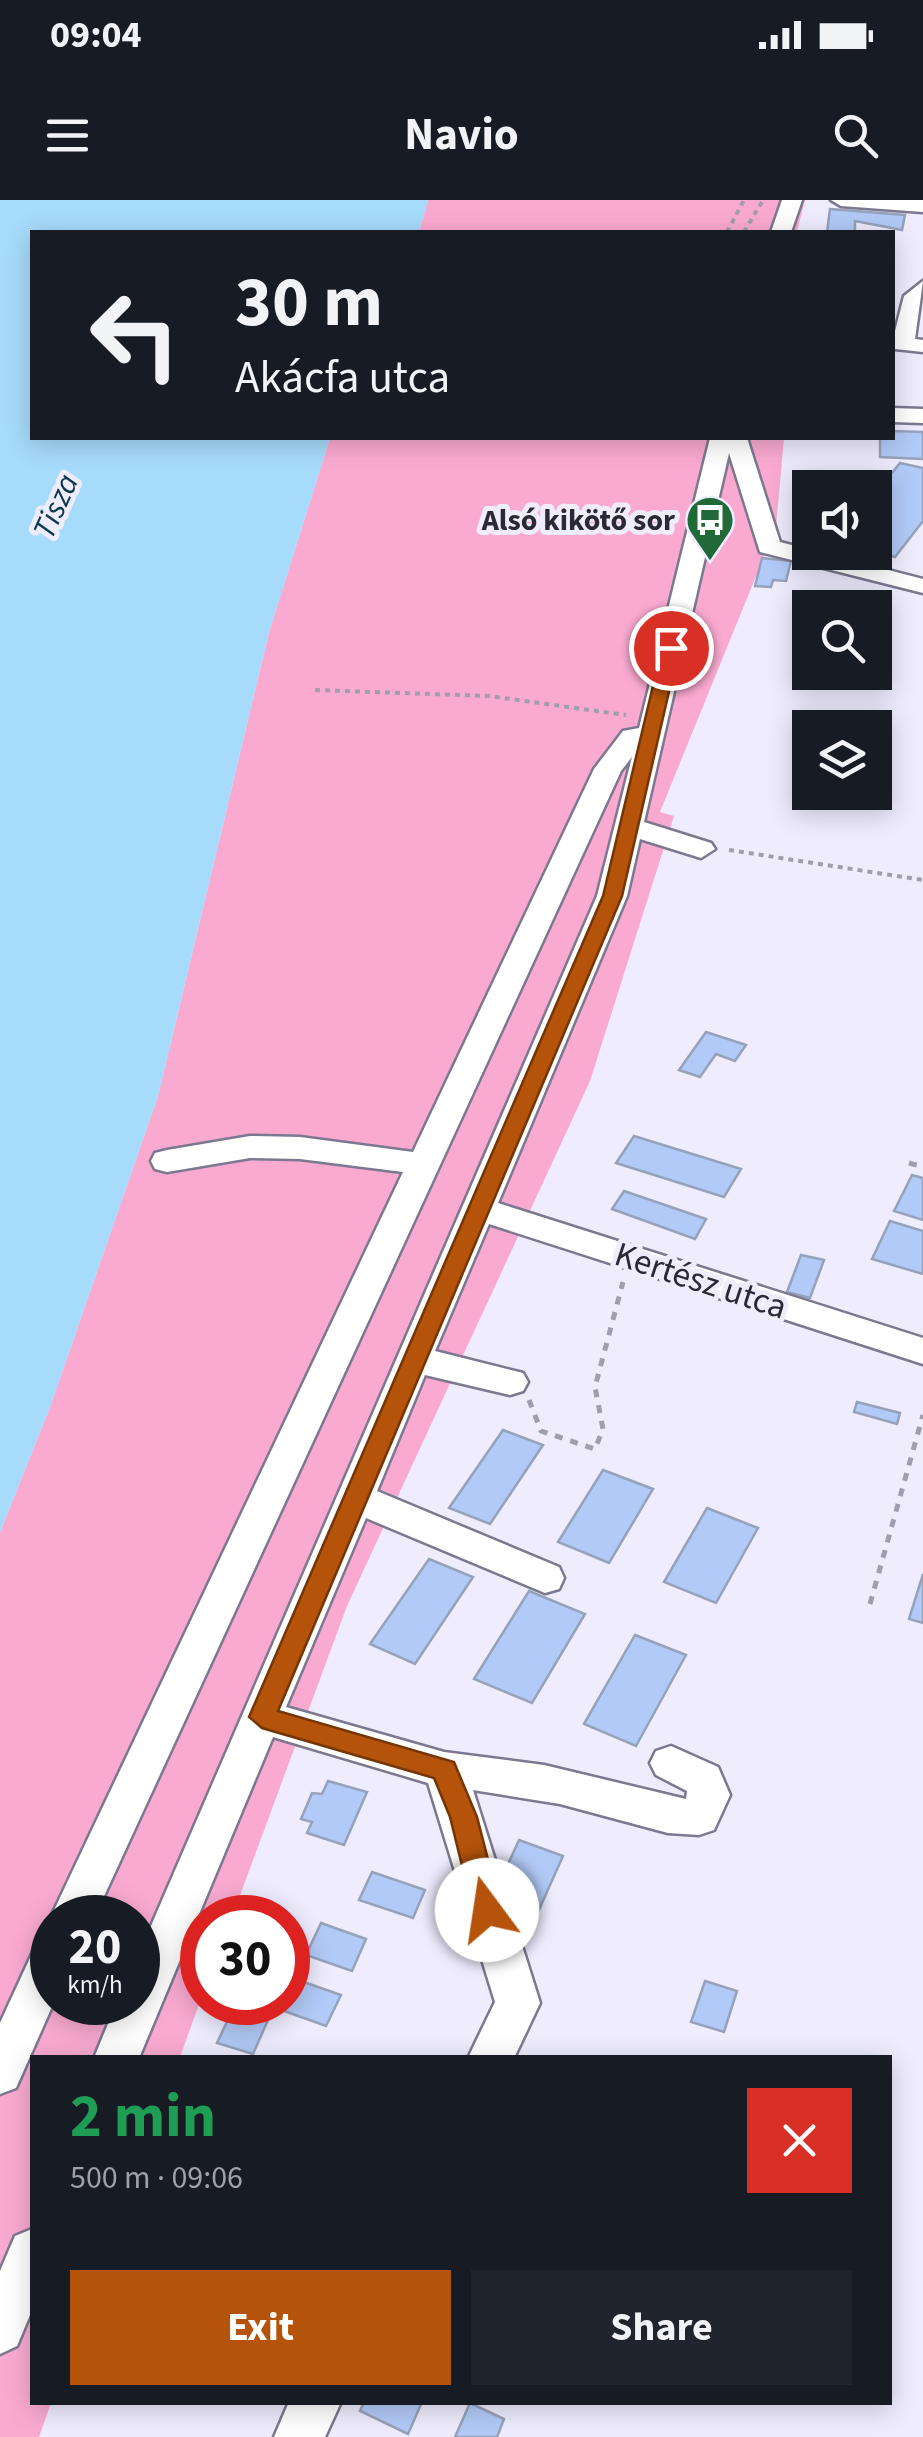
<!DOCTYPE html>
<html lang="en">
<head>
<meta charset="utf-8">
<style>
  :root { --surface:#171b24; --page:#20242c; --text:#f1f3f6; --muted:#9ea1a6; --accent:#b45309 }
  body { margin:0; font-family:"Source Sans 3",sans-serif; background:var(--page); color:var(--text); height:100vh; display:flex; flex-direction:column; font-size:38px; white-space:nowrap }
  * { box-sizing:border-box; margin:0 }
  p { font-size:32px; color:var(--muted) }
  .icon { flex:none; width:55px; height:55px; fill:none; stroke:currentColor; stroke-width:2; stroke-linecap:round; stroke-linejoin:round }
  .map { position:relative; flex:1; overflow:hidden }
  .sheet { position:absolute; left:30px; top:1855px; width:862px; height:350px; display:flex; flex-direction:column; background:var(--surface); border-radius:0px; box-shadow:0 5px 25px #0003 }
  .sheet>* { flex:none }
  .hud { position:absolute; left:30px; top:30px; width:865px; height:210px; border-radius:0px; box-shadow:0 5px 25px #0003; background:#171b24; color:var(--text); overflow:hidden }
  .controls { position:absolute; left:792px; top:270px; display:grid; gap:20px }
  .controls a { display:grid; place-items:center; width:100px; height:100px; border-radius:0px; background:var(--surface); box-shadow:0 5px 25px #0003; font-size:50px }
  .speed { position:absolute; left:30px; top:1695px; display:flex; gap:20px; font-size:50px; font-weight:700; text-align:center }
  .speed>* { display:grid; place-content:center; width:130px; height:130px; border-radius:50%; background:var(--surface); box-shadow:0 5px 25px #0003; line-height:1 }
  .speed small { font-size:25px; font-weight:400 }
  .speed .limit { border:15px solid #d22; background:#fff; color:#111 }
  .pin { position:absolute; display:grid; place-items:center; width:85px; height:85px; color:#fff; margin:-42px; border:5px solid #fff; border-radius:50%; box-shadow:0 2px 10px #0007 }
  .me { position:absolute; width:110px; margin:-55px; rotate:346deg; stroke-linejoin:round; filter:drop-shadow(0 0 8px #0008) }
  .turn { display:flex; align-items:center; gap:35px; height:210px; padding:0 40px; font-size:45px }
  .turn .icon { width:130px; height:130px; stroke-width:2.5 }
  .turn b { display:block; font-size:70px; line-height:85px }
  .round { display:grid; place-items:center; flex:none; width:105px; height:105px; border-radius:0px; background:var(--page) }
  .overview { display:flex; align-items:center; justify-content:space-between; height:170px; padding:0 40px }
  h1 { font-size:60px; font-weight:700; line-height:75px; color:#1e9e55 }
  .button { display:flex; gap:20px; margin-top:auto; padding:20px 40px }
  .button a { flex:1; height:115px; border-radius:0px; background:var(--accent); color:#fff; font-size:40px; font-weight:700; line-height:115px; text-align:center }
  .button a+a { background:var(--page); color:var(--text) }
  .status { display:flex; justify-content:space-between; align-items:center; height:70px; padding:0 50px; background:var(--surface); direction:ltr }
  .status svg { height:28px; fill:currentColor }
  header { display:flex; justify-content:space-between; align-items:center; height:130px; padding:0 40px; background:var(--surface); font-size:45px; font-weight:700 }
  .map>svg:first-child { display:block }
  .green { fill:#faaad1; fill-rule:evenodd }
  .water { fill:#a7dbfb }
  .building { fill:#b2caf7; stroke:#96a2ba; stroke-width:2.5 }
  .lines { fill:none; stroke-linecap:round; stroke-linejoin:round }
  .minor-casing { stroke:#7b7890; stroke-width:5 }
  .path-far1 { stroke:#9f9eac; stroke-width:4; stroke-dasharray:5 5; stroke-linecap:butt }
  .path { stroke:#9f9eac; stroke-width:5; stroke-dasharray:8 8; stroke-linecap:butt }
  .minor { fill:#fff; fill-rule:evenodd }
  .route { fill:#b45309; stroke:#753606; stroke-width:2.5 }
  .labels { text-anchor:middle; stroke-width:10; stroke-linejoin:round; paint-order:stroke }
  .far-poi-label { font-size:30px; font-weight:bold; fill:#2b2a34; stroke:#eeecfd; text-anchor:end }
  .far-water-label { font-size:32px; font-style:italic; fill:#0c364b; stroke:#eeecfd }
  .street-label { font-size:35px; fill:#2b2a34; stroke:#eeecfd }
</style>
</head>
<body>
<div class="status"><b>09:04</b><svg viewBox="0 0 49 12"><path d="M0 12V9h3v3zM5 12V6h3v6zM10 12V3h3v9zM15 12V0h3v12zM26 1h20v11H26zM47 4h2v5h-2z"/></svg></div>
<header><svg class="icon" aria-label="menu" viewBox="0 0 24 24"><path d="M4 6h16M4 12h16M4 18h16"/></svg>Navio<svg class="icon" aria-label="search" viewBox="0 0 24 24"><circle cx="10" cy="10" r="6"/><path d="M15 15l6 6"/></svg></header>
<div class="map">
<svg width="923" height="2237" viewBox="0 0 923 2237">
  <rect width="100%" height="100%" fill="#eeecfd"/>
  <!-- green -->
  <g class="green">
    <polygon points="428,0 805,0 797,32 419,32"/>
    <path d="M330,238H784L776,327L660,612L674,616L590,881L347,1406L232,1717L202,1718V1796L180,1857L32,1858V2202L51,2203L39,2237H0V1332L50,1207L158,896L269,432ZM52,1718H138V1802H52Z"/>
  </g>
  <!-- water -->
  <polygon class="water" points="0,0 428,0 419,32 32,32 32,238 330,238 269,432 158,896 50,1207 0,1332"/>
  <!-- building -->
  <g class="building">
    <polygon points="830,9 905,15 902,30 855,21 855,32 827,32"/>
    <polygon points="892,231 923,232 923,259 880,257 880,238 892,238"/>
    <polygon points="900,263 923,268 923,321 895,357 875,352 875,294"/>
    <polygon points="762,358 791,361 786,381 773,380 771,387 755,386"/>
    <polygon points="706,832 746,845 735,861 716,854 700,877 679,870"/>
    <polygon points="634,936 741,969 724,997 616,963"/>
    <polygon points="912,975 923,978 923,1020 894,1011"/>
    <polygon points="624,991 706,1019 695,1039 612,1009"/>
    <polygon points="890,1021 923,1031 923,1074 872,1059"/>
    <polygon points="801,1055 824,1060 810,1098 787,1092"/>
    <polygon points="857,1202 900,1213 897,1224 854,1212"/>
    <polygon points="503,1230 543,1245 490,1324 449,1308"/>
    <polygon points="603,1270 653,1289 609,1363 558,1342"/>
    <polygon points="707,1308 758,1328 716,1403 664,1382"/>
    <polygon points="429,1359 473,1377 415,1464 370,1444"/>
    <polygon points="923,1374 923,1423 909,1419"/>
    <polygon points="529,1391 585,1414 532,1503 474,1479"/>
    <polygon points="635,1435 686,1455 636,1546 584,1524"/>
    <polygon points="328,1581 367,1592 344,1645 307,1633 312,1622 301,1619 312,1593 322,1594"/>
    <polygon points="519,1640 563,1656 538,1712 493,1697"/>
    <polygon points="372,1672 425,1690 413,1718 359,1700"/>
    <polygon points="321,1723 366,1739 352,1771 306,1755"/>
    <polygon points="298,1780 341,1795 326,1826 284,1811"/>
    <polygon points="705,1781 737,1791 724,1832 691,1822"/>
    <polygon points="233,1809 268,1820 253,1854 217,1843"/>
    <polygon points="364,2202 422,2202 408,2234 360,2211"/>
    <polygon points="470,2203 504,2219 497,2237 455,2237"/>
  </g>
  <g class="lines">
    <!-- minor casing -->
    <g class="minor-casing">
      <g id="minor">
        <polygon points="782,0 802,0 791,32 771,32"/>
        <polygon points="831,0 923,0 923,12 841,6"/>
        <polygon points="923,81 915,139 923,140 923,152 895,149 892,143 904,96"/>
        <polygon points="892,208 923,209 923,223 892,222"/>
        <polygon points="710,238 747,238 780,342 923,379 923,393 760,352 729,253 644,622 711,643 715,649 701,658 640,639 627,696 498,1003 923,1138 923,1164 489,1024 435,1151 523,1173 528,1182 523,1191 510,1195 425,1175 377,1291 559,1367 564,1378 559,1389 545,1393 366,1318 286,1507 444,1552 544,1565 686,1599 687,1591 656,1575 650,1563 656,1551 671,1546 718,1567 730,1595 714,1630 699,1635 668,1633 560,1604 473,1590 540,1803 514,1858 468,1858 495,1802 428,1583 273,1537 139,1858 94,1858 117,1802 138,1802 138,1756 597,696 632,557 621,571 94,1718 52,1718 52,1723 50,1718 57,1704 403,972 300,959 250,958 167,972 155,969 151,961 155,953 167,950 250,936 300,937 413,952 594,569 623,531 639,528"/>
        <polygon points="52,1739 54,1802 16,1888 0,1894 0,1823 36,1745"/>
        <polygon points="32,2029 32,2110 17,2146 0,2154 0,2071 15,2036"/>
        <polygon points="289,2202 341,2202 325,2237 274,2237"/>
      </g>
    </g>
    <!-- path-far1 -->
    <g class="path-far1">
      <polyline points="727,32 744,0"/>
      <polyline points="744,32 763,0"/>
      <polyline points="315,490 489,496 626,515"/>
      <polyline points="729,650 923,680"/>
    </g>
    <!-- path -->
    <g class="path">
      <polyline points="909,963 923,967"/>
      <polyline points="529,1200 541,1231 595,1249 603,1229 595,1187 623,1082"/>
      <polyline points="870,1404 923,1215"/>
    </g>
    <!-- minor -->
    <use href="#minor" class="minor"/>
  </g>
  <!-- route -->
  <polygon class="route" points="671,443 679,448 622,696 278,1511 454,1562 477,1617 501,1710 497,1719 487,1722 477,1719 473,1710 450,1617 434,1578 262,1528 249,1517 603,696 662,448"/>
  <!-- icons -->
  <defs>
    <g id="bus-pin" transform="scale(2.5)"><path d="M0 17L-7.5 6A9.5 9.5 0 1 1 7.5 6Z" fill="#216a37" stroke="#eeecfd"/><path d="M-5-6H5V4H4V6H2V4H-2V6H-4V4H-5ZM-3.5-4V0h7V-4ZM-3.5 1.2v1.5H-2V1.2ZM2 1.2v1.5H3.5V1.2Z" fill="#fff"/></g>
  </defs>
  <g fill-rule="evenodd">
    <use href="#bus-pin" x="710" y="320"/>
  </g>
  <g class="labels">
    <!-- far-poi labels -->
    <g class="far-poi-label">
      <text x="675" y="330">Alsó kikötő sor</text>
    </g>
    <!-- far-water labels -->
    <g class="far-water-label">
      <text transform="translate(55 306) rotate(-66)" y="11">Tisza</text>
    </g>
    <!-- street labels -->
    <g class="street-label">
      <text transform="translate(701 1080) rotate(18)" y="12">Kertész utca</text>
    </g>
  </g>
</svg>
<div class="controls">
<a><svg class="icon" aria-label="sound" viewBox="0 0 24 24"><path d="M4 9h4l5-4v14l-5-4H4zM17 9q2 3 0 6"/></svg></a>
<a><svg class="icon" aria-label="search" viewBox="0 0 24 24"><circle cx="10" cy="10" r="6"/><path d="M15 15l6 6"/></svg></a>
<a><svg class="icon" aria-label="layers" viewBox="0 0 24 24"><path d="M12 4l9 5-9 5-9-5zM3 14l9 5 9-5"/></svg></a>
</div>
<div class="speed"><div>20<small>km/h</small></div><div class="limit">30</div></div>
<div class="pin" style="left:671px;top:448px;background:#d93025"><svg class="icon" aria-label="arrive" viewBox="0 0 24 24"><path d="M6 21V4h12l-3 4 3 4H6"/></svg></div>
<svg class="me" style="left:487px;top:1710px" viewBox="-20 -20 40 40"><circle r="19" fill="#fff"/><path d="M0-13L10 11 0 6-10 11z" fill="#b45309"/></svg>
<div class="hud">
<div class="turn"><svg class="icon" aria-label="left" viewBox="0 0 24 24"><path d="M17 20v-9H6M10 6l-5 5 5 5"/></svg><div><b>30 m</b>Akácfa utca</div></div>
</div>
<section class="sheet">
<div class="overview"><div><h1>2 min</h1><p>500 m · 09:06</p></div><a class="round" style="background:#d93025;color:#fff"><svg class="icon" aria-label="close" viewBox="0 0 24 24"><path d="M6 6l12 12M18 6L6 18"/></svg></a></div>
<div class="button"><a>Exit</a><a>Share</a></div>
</section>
</div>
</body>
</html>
